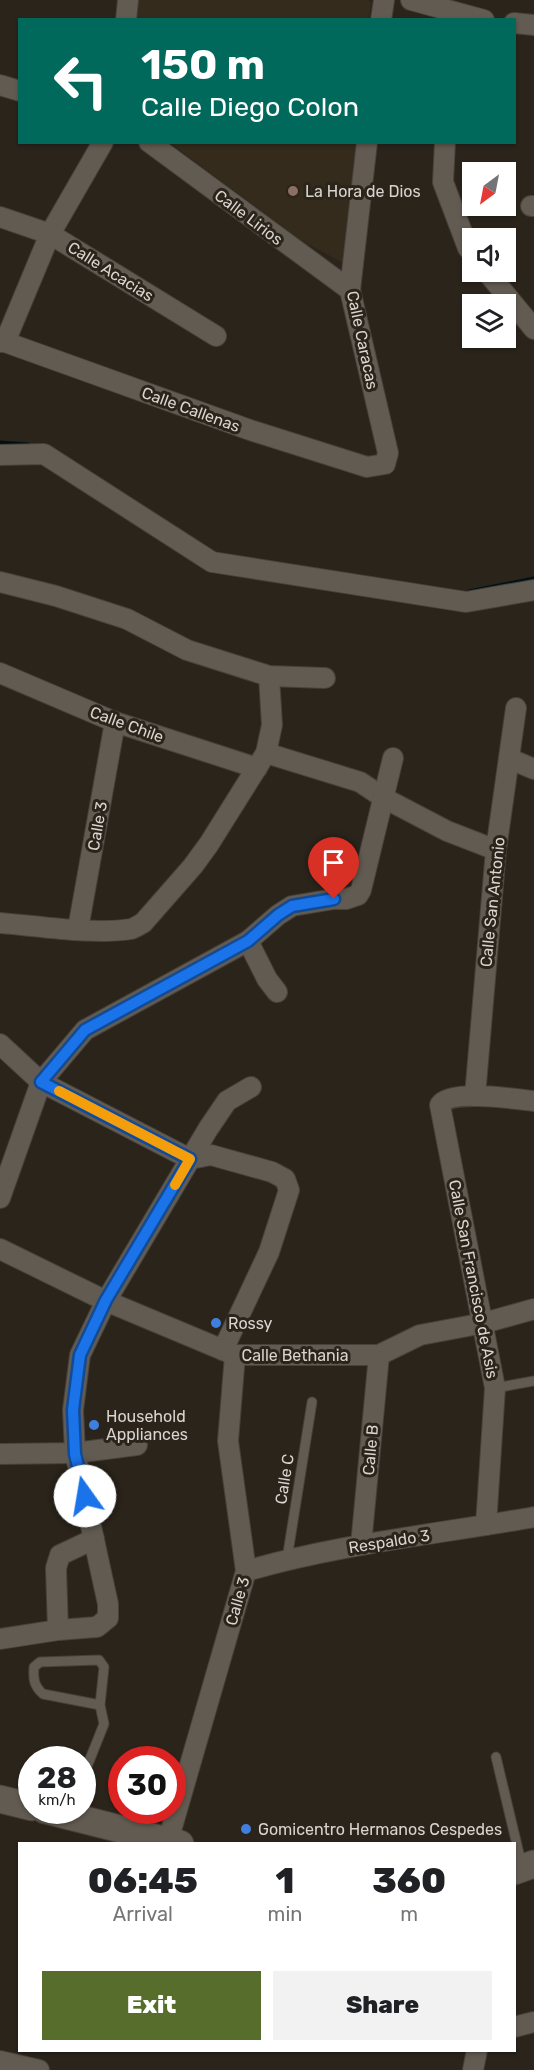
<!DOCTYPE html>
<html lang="en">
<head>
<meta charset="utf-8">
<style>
  :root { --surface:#fff; --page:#f2f2f2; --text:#202124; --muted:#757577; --accent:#576d2b }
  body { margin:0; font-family:Rubik,sans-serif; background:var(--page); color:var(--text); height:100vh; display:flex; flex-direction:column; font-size:22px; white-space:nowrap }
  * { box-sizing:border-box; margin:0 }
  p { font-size:20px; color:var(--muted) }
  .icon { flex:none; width:33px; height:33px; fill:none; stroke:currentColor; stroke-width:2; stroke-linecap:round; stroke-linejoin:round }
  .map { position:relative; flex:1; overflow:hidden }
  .panel { position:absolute; left:18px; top:1842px; width:498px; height:210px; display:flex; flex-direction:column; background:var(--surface); border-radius:0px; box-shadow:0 2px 4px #0004 }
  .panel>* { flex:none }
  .banner { position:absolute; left:18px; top:18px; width:498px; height:126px; border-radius:0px; box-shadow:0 2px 4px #0004; background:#00695c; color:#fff; overflow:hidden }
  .needle { width:39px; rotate:212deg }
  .tools { position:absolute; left:462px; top:162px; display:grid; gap:12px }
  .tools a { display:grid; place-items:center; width:54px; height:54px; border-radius:0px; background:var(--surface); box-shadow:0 2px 4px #0004; font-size:30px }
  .speed { position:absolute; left:18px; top:1746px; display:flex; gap:12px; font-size:30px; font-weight:700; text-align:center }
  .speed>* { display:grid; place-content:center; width:78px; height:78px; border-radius:50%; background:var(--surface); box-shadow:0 2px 4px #0004; line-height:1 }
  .speed small { font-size:15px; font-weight:400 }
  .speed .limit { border:9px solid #d22; background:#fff; color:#111 }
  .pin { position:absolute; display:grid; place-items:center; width:51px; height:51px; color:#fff; margin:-62px -26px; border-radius:50% 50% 50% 0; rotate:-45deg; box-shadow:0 0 6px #0007 }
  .pin .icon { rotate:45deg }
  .me { position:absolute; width:66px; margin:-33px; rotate:347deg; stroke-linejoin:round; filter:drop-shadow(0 0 4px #0008) }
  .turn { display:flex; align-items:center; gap:21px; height:126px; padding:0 24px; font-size:27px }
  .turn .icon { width:78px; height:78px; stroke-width:2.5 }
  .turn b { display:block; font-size:42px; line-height:51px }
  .eta { display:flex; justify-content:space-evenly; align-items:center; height:102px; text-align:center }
  .eta b { font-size:36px; font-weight:800; line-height:42px }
  .primary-button { display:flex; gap:12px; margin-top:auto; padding:12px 24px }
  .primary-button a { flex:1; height:69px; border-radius:0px; background:var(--accent); color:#fff; font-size:24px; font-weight:800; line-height:69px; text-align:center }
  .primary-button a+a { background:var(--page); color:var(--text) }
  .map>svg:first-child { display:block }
  .built { fill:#342b1c }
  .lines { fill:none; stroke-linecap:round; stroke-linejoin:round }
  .stream { stroke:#001017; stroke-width:5 }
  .lane-casing { stroke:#46413a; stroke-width:11 }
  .street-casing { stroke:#46413a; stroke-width:22 }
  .secondary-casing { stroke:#46413a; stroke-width:29 }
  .lane { stroke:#625b51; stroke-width:9 }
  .street { stroke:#625b51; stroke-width:20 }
  .secondary { stroke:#625b51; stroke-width:27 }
  .route-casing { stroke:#114b97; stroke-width:15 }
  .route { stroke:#1a73e8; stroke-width:10 }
  .slow { stroke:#f59e0b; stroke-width:10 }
  .education-dot { fill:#8d6e63; stroke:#2a241b; stroke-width:2 }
  .shop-dot { fill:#3f7fe0; stroke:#2a241b; stroke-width:2 }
  .labels { text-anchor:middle; stroke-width:6; stroke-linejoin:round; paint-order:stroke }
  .poi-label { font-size:16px; fill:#d8d4ce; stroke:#2a241b; text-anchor:start }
  .street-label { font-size:16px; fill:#d8d4ce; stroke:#2a241b }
</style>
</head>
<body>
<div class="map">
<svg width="534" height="2070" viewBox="0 0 534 2070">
  <rect width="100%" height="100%" fill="#2a241b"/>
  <!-- built -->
  <g class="built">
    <polygon points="137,0 368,0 371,2 369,19 136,20"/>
    <polygon points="170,143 356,143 343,263 301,240"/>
  </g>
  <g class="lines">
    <!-- stream -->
    <g class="stream">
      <polyline points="0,443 28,445"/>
      <polyline points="469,592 534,579"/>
    </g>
    <!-- lane casing -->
    <g class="lane-casing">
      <g id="lane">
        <polyline points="495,1388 534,1381"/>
        <polyline points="287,1559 312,1402"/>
        <polyline points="496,1757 522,1866"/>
        <path d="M82,1779L104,1724L100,1705L104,1667L99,1660L40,1662L34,1667C33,1679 34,1686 43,1694L100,1705"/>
      </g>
    </g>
    <!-- street casing -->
    <g class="street-casing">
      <g id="street">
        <polyline points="411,0 484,20"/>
        <polyline points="126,20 128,0"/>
        <polyline points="381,20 384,0"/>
        <polyline points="514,23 534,25"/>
        <polyline points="0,85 20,91"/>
        <polyline points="149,142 350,290"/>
        <polyline points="445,142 443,182 468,248 472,253"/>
        <polyline points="531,206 534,206"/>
        <polyline points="0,217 50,234 216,336"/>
        <polyline points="487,272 534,329"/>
        <polyline points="0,342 5,342 250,430 367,467 385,464 388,453 350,290 367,142"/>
        <polyline points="5,342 50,234 103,142"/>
        <polyline points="0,455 44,454 212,562 466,602 534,590"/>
        <polyline points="0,582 56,596 127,619 187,650 269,676 325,678"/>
        <polyline points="0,673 115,722 257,768"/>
        <polyline points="266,753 360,782 384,798 447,831 496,850"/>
        <polyline points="510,759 534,769"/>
        <path d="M0,923C39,926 93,935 131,929C135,928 139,925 143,923L193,866L209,844L266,753L272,725L269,676"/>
        <polyline points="78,929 115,722"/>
        <polyline points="248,941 267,979 277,992"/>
        <polyline points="0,1044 41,1082 190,1159 211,1155 272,1172 285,1179 289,1190 269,1252 223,1350"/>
        <polyline points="475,1096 496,850 516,708"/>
        <polyline points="0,1198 41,1082 85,1030 248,941 278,915 292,906 334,899 346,899 358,895 361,890 393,758"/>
        <polyline points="0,1249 106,1301 235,1355 379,1355 420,1335 484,1323 534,1309"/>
        <polyline points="0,1454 75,1453 137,1445"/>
        <path d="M486,1525L495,1388L440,1105C450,1089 515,1099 534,1101"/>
        <polyline points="361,1545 379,1355"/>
        <path d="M246,1571C340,1544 438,1534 534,1517"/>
        <polyline points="58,1630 56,1568 60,1555 94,1539"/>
        <polyline points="0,1639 58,1630 97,1627 108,1618 108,1604 75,1453 73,1410 80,1355 106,1301 208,1129 227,1101 251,1087"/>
        <polyline points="168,1841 246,1571 228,1441 235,1355"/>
        <polyline points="514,2027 534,2022"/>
        <polyline points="0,2061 39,2070"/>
        <polyline points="473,2070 477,2050"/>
      </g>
    </g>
    <!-- secondary casing -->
    <g class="secondary-casing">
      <g id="secondary">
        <polyline points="0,1799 32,1807"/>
        <polyline points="45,1810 180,1844"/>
        <polyline points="514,1871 534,1864"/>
      </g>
    </g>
    <!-- lane -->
    <use href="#lane" class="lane"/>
    <!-- street -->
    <use href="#street" class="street"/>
    <!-- secondary -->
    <use href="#secondary" class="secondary"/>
  </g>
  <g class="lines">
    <!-- route casing -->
    <g class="route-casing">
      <polyline id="route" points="85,1496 75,1454 73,1410 80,1355 106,1300 190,1159 41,1082 85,1030 248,941 278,915 292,906 334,899"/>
    </g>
    <!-- route -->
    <use href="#route" class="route"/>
    <!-- slow -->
    <polyline class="slow" points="59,1091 190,1159 175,1185"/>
  </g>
  <!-- markers -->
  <circle class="education-dot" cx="293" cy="191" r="6"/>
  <g class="shop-dot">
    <circle cx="216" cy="1323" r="6"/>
    <circle cx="94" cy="1425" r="6"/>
    <circle cx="246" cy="1829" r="6"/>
  </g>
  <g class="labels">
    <!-- poi labels -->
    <g class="poi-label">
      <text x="305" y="197">La Hora de Dios</text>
      <text x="228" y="1329">Rossy</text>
      <text x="106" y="1422">Household<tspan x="106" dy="18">Appliances</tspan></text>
      <text x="258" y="1835">Gomicentro Hermanos Cespedes</text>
    </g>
    <!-- street labels -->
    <g class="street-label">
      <text transform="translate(249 217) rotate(37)" y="6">Calle Lirios</text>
      <text transform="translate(111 271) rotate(32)" y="6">Calle Acacias</text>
      <text transform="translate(363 340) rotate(78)" y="6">Calle Caracas</text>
      <text transform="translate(191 409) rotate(20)" y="6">Calle Callenas</text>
      <text transform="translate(127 724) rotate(20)" y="6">Calle Chile</text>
      <text transform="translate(97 826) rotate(-80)" y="6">Calle 3</text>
      <text transform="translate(492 902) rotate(-84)" y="6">Calle San Antonio</text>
      <text transform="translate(474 1279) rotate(79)" y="6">Calle San Francisco de Asis</text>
      <text x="295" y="1361">Calle Bethania</text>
      <text transform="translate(370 1450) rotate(-85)" y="6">Calle B</text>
      <text transform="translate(284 1479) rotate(-81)" y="6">Calle C</text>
      <text transform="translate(389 1541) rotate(-9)" y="6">Respaldo 3</text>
      <text transform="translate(237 1601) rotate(-74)" y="6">Calle 3</text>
    </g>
  </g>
</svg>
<div class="tools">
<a><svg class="needle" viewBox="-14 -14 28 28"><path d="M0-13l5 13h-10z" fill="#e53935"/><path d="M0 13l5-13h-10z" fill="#757577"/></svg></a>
<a><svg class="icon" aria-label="sound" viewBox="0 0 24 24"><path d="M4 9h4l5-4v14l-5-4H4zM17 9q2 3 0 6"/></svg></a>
<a><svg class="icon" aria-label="layers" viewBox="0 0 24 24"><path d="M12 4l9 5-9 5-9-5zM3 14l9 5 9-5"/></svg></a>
</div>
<div class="speed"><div>28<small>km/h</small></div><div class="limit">30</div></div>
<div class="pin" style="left:334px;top:899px;background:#d93025"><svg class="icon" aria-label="arrive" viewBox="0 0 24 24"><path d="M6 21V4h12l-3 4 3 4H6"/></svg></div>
<svg class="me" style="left:85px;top:1496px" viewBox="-20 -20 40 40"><circle r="19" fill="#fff"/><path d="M0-13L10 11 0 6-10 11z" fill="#1a73e8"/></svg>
<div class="banner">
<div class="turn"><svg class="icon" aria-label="left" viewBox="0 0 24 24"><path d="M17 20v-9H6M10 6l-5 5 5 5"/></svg><div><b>150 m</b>Calle Diego Colon</div></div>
</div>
<section class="panel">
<div class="eta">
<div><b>06:45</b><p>Arrival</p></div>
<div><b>1</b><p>min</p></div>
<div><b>360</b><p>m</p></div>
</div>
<div class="primary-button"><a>Exit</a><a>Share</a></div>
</section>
</div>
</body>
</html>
